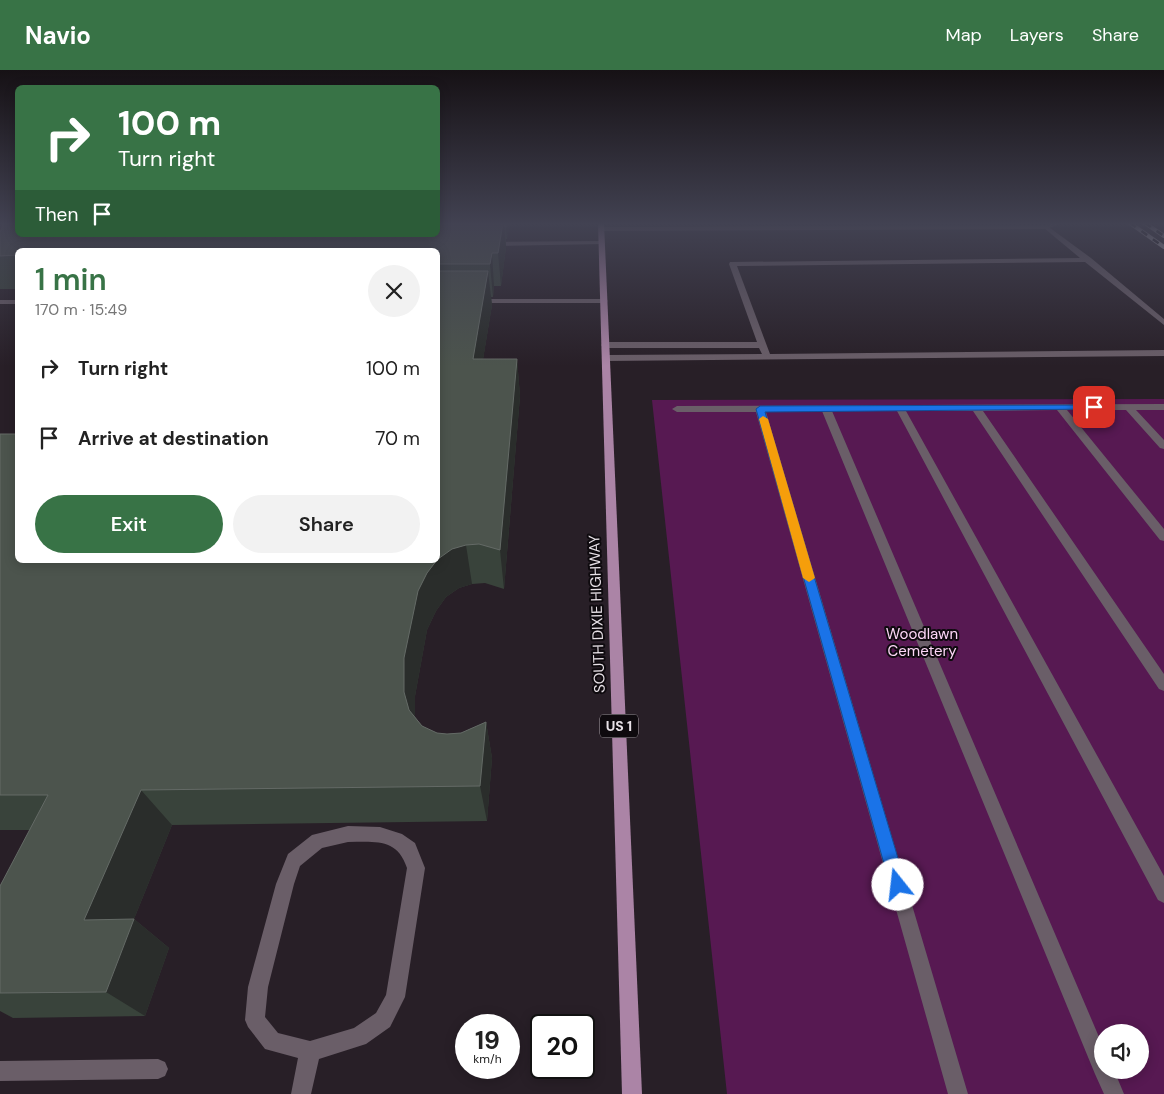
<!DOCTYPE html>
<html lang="en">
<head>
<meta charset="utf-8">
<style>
  :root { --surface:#fff; --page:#f2f2f2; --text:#222; --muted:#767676; --accent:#387346 }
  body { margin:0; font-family:"DM Sans",sans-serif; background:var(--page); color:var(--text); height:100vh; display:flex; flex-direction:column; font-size:19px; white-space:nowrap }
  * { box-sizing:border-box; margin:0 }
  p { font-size:16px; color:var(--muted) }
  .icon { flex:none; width:28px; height:28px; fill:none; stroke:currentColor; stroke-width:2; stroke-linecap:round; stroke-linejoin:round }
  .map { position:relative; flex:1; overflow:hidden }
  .side { position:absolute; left:15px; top:178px; width:425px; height:315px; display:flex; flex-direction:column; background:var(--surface); border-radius:8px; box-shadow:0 2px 12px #0003 }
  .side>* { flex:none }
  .banner { position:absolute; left:15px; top:15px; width:425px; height:152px; border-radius:8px; box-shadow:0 2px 12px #0003; background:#387346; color:#fff; overflow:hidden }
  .fabs { position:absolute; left:1094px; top:954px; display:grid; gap:10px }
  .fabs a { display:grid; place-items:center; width:55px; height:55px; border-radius:50%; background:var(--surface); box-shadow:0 2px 12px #0003; font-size:25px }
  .speed { position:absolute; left:455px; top:944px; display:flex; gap:10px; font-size:25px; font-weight:700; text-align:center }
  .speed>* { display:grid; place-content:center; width:65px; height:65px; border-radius:50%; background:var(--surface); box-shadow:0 2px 12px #0003; line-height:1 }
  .speed small { font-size:12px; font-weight:400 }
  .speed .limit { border:2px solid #111; border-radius:8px; background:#fff; color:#111 }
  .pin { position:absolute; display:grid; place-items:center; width:42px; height:42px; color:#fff; margin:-21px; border-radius:10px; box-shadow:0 2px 8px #0006 }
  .me { position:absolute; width:55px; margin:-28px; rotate:344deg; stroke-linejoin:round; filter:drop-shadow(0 0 4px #0008) }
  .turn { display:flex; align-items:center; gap:18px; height:105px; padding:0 20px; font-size:22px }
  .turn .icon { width:65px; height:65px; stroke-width:2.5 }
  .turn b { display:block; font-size:35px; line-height:42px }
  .then { display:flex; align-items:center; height:48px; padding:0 20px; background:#0003; gap:10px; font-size:19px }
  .round { display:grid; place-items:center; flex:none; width:52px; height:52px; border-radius:26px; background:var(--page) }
  .overview { display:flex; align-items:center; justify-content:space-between; height:85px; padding:0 20px }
  h1 { font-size:30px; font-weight:600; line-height:38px; color:var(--accent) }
  .action { display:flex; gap:10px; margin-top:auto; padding:10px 20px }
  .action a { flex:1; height:58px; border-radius:30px; background:var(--accent); color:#fff; font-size:20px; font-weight:600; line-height:58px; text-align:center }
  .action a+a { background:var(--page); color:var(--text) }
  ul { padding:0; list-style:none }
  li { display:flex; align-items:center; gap:15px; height:70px; padding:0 20px }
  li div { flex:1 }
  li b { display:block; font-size:19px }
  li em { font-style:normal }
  header { display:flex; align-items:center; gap:30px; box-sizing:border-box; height:70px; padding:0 25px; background:var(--accent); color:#fff }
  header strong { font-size:24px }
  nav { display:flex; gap:28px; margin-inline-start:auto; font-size:18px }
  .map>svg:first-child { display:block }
  .green { fill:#571952; fill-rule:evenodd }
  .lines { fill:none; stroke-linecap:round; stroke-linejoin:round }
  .lane { fill:#6a5e68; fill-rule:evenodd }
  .street { fill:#6a5e68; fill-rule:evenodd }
  .primary { fill:#ab84a6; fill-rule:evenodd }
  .rail-casing { stroke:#d1cad0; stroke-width:4 }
  .rail { stroke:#0e0a0e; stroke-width:2.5; stroke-dasharray:7; stroke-linecap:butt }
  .wall { fill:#39433b }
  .shaded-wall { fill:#2a2d2b }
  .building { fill:#4c544d; stroke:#646a66 }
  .route { fill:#1a73e8; stroke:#114b97 }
  .slow { fill:#f59e0b }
  .labels { text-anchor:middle; stroke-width:4; stroke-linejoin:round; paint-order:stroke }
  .shield { fill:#0e0a0e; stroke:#a7a0a6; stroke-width:1 }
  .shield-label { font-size:14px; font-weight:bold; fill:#e8e1e7 }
  .street-label { font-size:15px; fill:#e8e1e7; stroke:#0e0a0e }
  .park-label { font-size:15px; fill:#fdd6f7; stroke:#0e0a0e }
</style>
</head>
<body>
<header>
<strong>Navio</strong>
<nav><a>Map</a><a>Layers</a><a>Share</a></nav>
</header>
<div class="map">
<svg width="1164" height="1024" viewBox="0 0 1164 1024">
  <rect width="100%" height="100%" fill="#281f27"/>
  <!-- green -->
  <path class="green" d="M1164,329V1024H727L652,330ZM1102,962H1140V1000H1102Z"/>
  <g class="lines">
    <!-- lane -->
    <g class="lane">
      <polygon points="1046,155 1091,188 1164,249 1164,255 1085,192 737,196 770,284 1164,280 1164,286 606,291 602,288 606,285 762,284 759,278 605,278 601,275 605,272 757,272 729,194 730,192 1080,188 1044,158 1044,156"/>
      <polygon points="602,171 605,173 604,174 489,176 486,174 489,172"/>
      <polygon points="1164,334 1164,340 1136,340 1164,370 1164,379 1160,378 1126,340 1067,340 1164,459 1164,471 1160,470 1057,340 983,341 1164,604 1164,621 1159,619 973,341 906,341 1164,806 1164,833 1158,830 897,341 832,341 1102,974 1102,1000 1114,1000 1124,1024 1104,1024 1095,1004 822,341 766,342 968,1024 948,1024 756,342 677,342 672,339 677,336"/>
      <path d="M348,756L380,757L402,764L415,773L425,798L405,927L390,957L366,974L319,989L311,1024H291L298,988L265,979L248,957L245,950L248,917L276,814L288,784L312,765ZM348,772C376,772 397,768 407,798L386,925L376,943L354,958L310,971L278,963L265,947L268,917L294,814L300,796L322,778Z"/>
      <polygon points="158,989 165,992 168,999 165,1006 158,1009 0,1011 0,991"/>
    </g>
    <!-- street -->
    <g class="street">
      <polygon points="1053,153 1062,153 1046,159 601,161 598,159 601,157 1046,155"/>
      <polygon points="472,229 604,229 608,231 604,233 472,233"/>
      <rect x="0" y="230" width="18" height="4"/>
    </g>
    <!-- primary -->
    <polygon class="primary" points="598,153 604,153 642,1024 622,1024"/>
    <!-- rail casing -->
    <g class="rail-casing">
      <g id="rail">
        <polyline points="1130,153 1164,177"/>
        <polyline points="1145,153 1164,166"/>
      </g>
    </g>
    <!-- rail -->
    <use href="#rail" class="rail"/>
  </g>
  <!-- wall -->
  <polygon class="wall" points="510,153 507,169 506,169 506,177 501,216 494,216 493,227 491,227 492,235 483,289 517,289 520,326 504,519 485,513 472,514 459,518 446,527 436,541 427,560 415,626 415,647 422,656 437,663 447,664 461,663 486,652 492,688 487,751 172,755 134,849 169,878 145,946 13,948 0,941 0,816 30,760 0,760 0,364 438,490 438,180 18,180 18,219 0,219 0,157 1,160"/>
  <!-- shaded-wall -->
  <g class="shaded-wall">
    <polygon points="503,153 504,153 506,177 501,216 498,183"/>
    <polygon points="507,153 510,153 507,169 506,157"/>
    <polygon points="492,183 494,216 493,227 490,194"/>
    <polygon points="488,201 492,235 477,326 473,289"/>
    <polygon points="517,289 520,326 504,519 500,480"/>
    <polygon points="466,475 472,514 459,518 446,527 436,541 427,560 415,626 415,659 404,622 404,588 418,521 427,503 439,488 452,479"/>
    <polygon points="486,652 492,688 487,751 480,716"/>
    <polygon points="141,720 172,755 134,849 169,878 145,946 106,922 84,850"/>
  </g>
  <!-- building -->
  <g class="building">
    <polygon points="3,153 18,153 18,165 438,165 438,153 503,153 498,183 492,183 490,194 438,194 438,180 18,180 18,185 0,186 0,161 1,161"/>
    <polygon points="504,153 507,153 506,157 505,157"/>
    <polygon points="438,201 488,201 473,289 517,289 500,480 479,474 466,475 452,479 438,489"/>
    <polygon points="0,364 18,364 18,490 437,490 427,503 418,521 404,588 404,622 409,640 422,656 437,663 447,664 461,663 486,652 480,716 141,720 84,850 134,849 106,922 0,923 0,816 48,725 0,725"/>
  </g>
  <!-- sky -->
  <linearGradient id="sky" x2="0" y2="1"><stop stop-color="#161115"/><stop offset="0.52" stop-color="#424252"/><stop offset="1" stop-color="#424252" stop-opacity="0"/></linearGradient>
  <rect width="1164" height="296" fill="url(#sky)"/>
  <!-- route -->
  <polygon class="route" points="1094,335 1098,337 1097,339 765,342 906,815 903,820 898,823 892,820 890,815 756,339 760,336"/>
  <!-- slow -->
  <polygon class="slow" points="763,346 768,349 815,508 809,512 803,508 759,349"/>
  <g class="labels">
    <!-- shield labels -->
    <rect class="shield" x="600" y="644.5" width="38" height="23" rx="4"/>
    <g class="shield-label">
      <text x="619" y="661">US 1</text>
    </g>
    <!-- street labels -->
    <g class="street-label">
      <text transform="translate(597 544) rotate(-92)" y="5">SOUTH DIXIE HIGHWAY</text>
    </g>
    <!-- park labels -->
    <g class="park-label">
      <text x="922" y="569">Woodlawn<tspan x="922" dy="17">Cemetery</tspan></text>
    </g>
  </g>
</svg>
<div class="fabs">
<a><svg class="icon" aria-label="sound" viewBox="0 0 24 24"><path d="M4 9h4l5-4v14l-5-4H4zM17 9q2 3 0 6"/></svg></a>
</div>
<div class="speed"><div>19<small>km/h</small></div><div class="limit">20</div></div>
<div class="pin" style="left:1094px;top:337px;background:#d93025"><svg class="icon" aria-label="arrive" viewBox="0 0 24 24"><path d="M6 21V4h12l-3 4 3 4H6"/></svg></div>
<svg class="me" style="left:898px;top:815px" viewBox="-20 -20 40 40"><circle r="19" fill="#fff"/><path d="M0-13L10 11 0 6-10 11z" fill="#1a73e8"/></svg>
<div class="banner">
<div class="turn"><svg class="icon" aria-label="right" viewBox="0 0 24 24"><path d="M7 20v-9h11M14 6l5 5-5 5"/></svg><div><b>100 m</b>Turn right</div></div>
<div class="then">Then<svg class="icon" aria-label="arrive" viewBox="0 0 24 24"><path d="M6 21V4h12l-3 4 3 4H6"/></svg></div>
</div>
<section class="side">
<div class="overview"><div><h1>1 min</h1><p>170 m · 15:49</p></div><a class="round"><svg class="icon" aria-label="close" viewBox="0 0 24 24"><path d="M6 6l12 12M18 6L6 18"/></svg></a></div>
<ul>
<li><svg class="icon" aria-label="right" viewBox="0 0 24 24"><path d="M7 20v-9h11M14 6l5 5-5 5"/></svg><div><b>Turn right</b></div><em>100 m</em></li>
<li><svg class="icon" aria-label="arrive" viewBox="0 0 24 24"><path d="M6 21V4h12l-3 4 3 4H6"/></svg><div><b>Arrive at destination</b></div><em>70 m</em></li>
</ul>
<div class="action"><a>Exit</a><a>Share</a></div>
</section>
</div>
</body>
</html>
